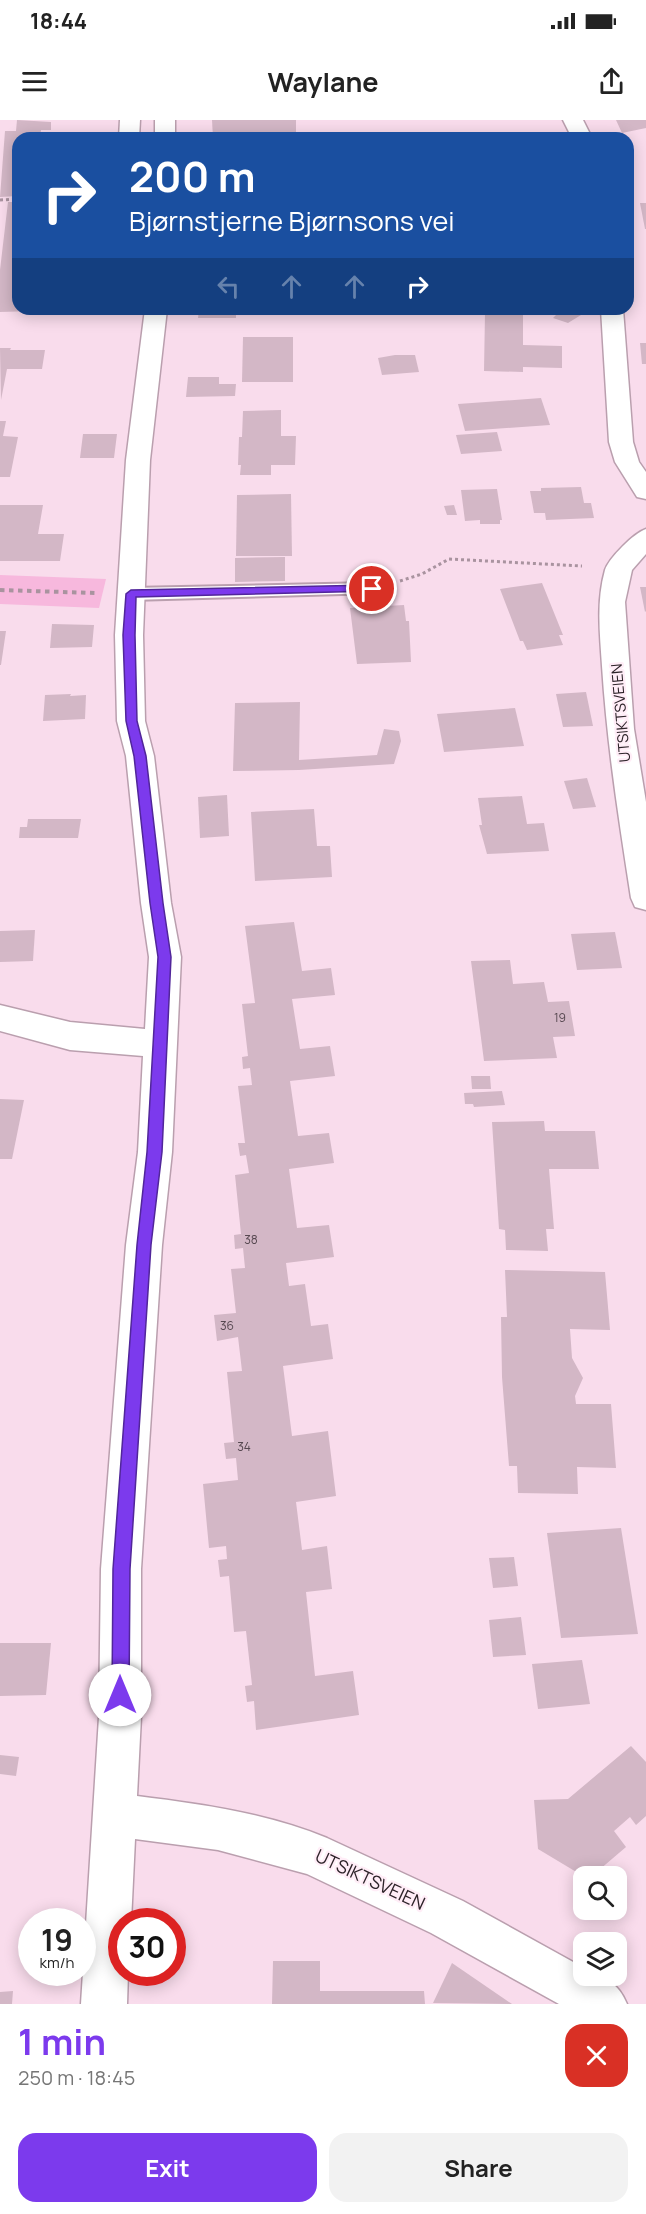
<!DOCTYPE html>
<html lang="en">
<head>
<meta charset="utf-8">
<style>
  :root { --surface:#fff; --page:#f2f2f2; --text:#222; --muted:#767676; --accent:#7c3aed }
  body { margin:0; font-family:Manrope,sans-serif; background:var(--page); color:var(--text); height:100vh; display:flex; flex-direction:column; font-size:22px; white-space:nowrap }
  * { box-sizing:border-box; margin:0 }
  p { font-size:20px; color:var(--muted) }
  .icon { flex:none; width:33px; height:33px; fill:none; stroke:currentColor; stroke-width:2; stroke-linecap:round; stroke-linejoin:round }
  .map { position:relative; height:1884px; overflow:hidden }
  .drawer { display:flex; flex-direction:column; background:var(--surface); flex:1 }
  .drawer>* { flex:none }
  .top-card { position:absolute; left:12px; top:12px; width:622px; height:183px; border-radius:18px; box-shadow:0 3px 15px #0003; background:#1a4fa0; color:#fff; overflow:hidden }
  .fabs { position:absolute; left:573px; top:1746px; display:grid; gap:12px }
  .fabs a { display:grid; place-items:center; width:54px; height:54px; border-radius:12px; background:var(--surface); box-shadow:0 3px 15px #0003; font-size:30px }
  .speed { position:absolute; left:18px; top:1788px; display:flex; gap:12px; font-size:30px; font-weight:700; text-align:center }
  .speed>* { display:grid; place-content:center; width:78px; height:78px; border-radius:50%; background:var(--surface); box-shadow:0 3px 15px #0003; line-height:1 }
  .speed small { font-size:15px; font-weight:400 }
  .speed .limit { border:9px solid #d22; background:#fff; color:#111 }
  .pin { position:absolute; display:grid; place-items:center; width:51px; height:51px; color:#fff; margin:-26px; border:3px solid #fff; border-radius:50%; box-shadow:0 2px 6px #0007 }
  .me { position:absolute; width:66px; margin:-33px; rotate:0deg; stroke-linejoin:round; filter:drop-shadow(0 0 4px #0008) }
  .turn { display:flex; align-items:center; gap:21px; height:126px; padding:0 18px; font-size:27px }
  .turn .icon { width:78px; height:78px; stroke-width:2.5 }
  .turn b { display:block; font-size:42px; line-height:51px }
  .lanes { display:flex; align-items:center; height:57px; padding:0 18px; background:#0003; justify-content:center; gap:30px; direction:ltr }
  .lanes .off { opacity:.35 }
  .round { display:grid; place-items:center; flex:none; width:63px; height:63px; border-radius:18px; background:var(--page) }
  .head { display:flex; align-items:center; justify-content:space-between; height:102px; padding:0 18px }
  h1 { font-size:36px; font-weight:700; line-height:45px; color:var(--accent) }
  .cta { display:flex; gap:12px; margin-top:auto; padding:12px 18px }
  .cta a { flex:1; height:69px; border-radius:18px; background:var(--accent); color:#fff; font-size:24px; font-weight:700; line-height:69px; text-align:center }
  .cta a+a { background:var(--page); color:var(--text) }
  .status { display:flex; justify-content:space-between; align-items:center; height:42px; padding:0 30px; background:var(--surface); direction:ltr }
  .status svg { height:16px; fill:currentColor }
  header { display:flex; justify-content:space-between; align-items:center; height:78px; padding:0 18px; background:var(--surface); font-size:27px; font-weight:700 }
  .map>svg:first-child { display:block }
  .green { fill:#f7b8dd }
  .building { fill:#d3b7c6 }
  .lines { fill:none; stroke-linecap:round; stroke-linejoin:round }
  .lane-casing { stroke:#ba9fae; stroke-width:4 }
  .street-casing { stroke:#ba9fae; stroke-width:3 }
  .path-far1 { stroke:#a9939f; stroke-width:3; stroke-dasharray:3 3; stroke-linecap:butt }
  .path { stroke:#a9939f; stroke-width:4; stroke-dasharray:4.5 4.5; stroke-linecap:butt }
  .lane { fill:#fff; fill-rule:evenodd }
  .street { fill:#fff; fill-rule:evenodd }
  .route { fill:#7c3aed; stroke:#51269a; stroke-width:1.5 }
  .labels { text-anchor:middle; stroke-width:4.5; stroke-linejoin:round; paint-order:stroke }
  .number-label { font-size:12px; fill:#564850 }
  .street-label { font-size:15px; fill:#2d2329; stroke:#ffedf7 }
  .near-street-label { font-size:18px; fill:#2d2329; stroke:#ffedf7 }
</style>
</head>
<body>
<div class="status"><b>18:44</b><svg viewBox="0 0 49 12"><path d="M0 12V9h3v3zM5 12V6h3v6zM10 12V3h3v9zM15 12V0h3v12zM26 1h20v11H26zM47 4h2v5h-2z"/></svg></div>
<header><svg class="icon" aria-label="menu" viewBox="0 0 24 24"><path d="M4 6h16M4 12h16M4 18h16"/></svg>Waylane<svg class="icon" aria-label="share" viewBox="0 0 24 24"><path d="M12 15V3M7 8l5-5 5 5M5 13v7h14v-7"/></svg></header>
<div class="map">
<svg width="646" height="1884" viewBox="0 0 646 1884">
  <rect width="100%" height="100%" fill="#f9dcec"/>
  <!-- green -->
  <polygon class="green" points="0,455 106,459 99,488 0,484"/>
  <!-- building -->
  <g class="building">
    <polygon points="17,0 51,2 51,10 41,10 40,18 18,18 18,76 0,77 5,11 16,11"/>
    <polygon points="212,0 296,0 296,18 213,18"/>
    <polygon points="616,0 646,0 646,8 622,13"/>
    <polygon points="8,82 18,82 18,189 34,189 34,191 0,192 0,150"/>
    <polygon points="640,83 646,83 646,109 645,109"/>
    <polygon points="199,189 236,189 236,198 198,198"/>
    <polygon points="361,189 389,189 390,193 362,194"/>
    <polygon points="562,189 584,189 581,195 568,203 553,198"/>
    <polygon points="485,193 523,195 523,225 562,226 562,248 523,247 523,252 484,251"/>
    <polygon points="243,217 293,217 293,262 242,262"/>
    <polygon points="640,223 646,223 646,244 642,244"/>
    <polygon points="0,228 11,228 10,230 45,230 42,249 7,249 1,280"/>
    <polygon points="395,235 415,235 419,252 382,255 378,238"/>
    <polygon points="188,257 219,257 219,264 236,264 235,276 186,277"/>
    <polygon points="541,278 550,305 465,311 458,284"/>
    <polygon points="281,290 281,316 296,316 295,345 271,345 271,355 240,355 241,345 238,345 239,317 242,317 243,291"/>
    <polygon points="0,301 6,301 3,316 18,317 10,357 0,357"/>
    <polygon points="497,312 502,331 461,334 456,315"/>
    <polygon points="83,314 117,314 114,338 80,338"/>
    <polygon points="581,367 584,383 591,383 594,398 546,400 545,393 534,393 530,371 541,371 541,368"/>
    <polygon points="497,369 502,400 500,400 500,404 480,404 480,400 465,401 461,370"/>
    <polygon points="291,374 292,436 236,436 237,375"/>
    <polygon points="0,385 43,385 38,414 64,414 60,441 0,441"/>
    <polygon points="454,385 457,395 447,395 444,386"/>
    <polygon points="285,437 285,461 235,462 235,438"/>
    <polygon points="542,463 563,515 559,515 563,525 527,530 523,521 520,521 500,469"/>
    <polygon points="640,467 646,467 646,491 645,492"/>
    <polygon points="404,485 406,501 409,501 411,542 357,544 350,488"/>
    <polygon points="52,504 94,505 92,527 50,528"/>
    <polygon points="0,511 6,511 1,545 0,545"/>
    <polygon points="586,572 593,606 563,607 556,574"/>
    <polygon points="71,574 70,576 86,575 85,599 43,601 45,575"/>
    <polygon points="300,582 299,640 377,635 384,609 399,611 401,621 394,644 299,650 233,651 235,583"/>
    <polygon points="515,588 524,626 444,632 437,594"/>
    <polygon points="587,658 596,687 573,689 564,661"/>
    <polygon points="227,675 229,716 200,718 198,677"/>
    <polygon points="522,676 527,704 544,703 549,731 487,734 479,705 482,705 478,678"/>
    <polygon points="314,689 317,726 330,726 332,757 255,761 251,692"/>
    <polygon points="28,699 81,699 78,718 19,718 20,707 27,707"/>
    <polygon points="294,802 302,851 331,848 335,875 292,879 300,929 330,926 335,956 290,961 298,1016 329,1013 334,1043 289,1049 297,1108 329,1105 334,1137 286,1143 289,1166 305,1164 311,1206 328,1204 333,1239 283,1246 292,1316 328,1311 336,1376 296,1382 302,1430 327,1426 332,1469 306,1472 315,1556 353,1551 359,1595 256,1610 254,1581 247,1582 245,1566 252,1565 246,1511 234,1512 229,1456 220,1457 218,1440 227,1439 226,1426 209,1428 203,1364 238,1360 236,1338 226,1339 224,1323 234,1322 227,1252 242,1251 238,1217 217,1221 214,1195 236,1193 231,1149 245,1148 243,1128 235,1129 234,1115 241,1114 235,1055 249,1053 246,1035 240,1036 238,1023 245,1023 238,966 252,965 250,948 243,949 242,937 248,936 242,884 255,883 245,806"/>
    <polygon points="35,810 33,841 0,842 0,811"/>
    <polygon points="615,812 622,848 577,850 571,814"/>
    <polygon points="510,840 513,864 544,862 548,882 569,881 575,916 553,917 557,938 484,941 471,841"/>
    <polygon points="471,956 490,956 491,969 472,969"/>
    <polygon points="502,971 505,985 474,987 473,984 465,984 464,973"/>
    <polygon points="0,979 24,980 12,1039 0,1039"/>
    <polygon points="544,1001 545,1011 595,1011 599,1049 549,1049 554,1109 546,1109 548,1131 506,1130 505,1110 499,1109 492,1002"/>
    <polygon points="505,1150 605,1152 610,1210 570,1209 572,1238 583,1258 575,1276 576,1284 611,1284 616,1348 577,1347 578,1374 518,1373 517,1346 509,1346 502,1257 501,1197 507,1197"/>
    <polygon points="621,1408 638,1514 561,1518 547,1413"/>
    <polygon points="514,1437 518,1466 493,1468 489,1438"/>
    <polygon points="521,1497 526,1535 493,1537 489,1500"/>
    <polygon points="0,1523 51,1523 46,1575 0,1576"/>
    <polygon points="582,1540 590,1584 538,1589 532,1544"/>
    <polygon points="631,1626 646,1642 646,1696 636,1705 630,1697 614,1711 626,1727 592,1756 583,1756 538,1729 534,1680 568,1679"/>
    <polygon points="0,1635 19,1637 16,1656 0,1654"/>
    <polygon points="273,1841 320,1841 320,1871 424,1871 425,1884 272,1884"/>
    <polygon points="452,1843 512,1884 433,1883"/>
    <polygon points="13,1871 12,1884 0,1884 0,1872"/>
  </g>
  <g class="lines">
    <!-- lane casing -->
    <g class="lane-casing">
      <polygon id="lane" points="372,463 378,465 381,469 378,473 131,480 125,478 122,474 125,470 131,468"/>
    </g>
    <!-- street casing -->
    <g class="street-casing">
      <g id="street">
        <polygon points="120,0 140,0 139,18 119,18"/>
        <rect x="155" y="0" width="20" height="18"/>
        <polygon points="563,0 583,0 592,18 572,18"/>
        <path d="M145,189H167L150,340L143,515L145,601L154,636L171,783L181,837L172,1032L162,1125L141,1449V1597L137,1676C201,1684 267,1693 327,1718L463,1781L584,1848V1856C606,1856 618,1863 627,1884H559L431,1813L307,1754L218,1730L135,1719L131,1802H122V1852H128L127,1884H81L99,1597L101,1449L126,1125L138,1032L143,936L70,930L0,911V885L70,902L145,909L149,837L141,783L126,636L117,601L115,515L126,340Z"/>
        <polygon points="601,189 623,189 633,322 639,342 646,352 646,379 637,377 615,342 609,322"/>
        <path d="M646,409V434L632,450L625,482L634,609L646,682V790L635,787L631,778C619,701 607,624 602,546C600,514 596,482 605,450C609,438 634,413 646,409Z"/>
      </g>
    </g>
    <!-- path-far1 -->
    <g class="path-far1">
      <polyline points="0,80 18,79"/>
      <polyline points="400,461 422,454 449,439 582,446"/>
    </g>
    <!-- path -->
    <polyline class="path" points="0,470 95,473"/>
    <!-- lane -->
    <use href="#lane" class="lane"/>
    <!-- street -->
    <use href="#street" class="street"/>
  </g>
  <!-- route -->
  <polygon class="route" points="372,465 377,469 375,471 136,477 135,515 137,601 146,636 163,783 171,837 162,1032 151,1125 130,1449 129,1575 126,1582 120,1584 114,1582 112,1575 113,1449 137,1125 147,1032 158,837 150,783 134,636 126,601 123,515 126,474 131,470"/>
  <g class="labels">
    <!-- number labels -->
    <g class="number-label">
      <text x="560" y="902">19</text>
      <text x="251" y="1124">38</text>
      <text x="227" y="1210">36</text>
      <text x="244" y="1331">34</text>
    </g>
    <!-- street labels -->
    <g class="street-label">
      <text transform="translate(621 593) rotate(-95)" y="5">UTSIKTSVEIEN</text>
    </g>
    <!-- near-street labels -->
    <g class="near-street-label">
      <text transform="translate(370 1760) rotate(25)" y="6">UTSIKTSVEIEN</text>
    </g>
  </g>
</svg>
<div class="fabs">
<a><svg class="icon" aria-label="search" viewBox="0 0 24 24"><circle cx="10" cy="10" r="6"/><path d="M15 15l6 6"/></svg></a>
<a><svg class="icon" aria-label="layers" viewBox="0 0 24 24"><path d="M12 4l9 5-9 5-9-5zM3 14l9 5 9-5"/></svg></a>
</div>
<div class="speed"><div>19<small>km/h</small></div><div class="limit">30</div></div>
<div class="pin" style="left:372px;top:469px;background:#d93025"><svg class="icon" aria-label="arrive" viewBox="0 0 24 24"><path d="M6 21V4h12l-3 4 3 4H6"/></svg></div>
<svg class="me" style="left:120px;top:1575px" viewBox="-20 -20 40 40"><circle r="19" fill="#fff"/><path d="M0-13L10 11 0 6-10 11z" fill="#7c3aed"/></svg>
<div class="top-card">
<div class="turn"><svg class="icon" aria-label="right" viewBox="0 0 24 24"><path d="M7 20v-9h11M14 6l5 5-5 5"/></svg><div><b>200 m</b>Bjørnstjerne Bjørnsons vei</div></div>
<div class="lanes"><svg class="icon off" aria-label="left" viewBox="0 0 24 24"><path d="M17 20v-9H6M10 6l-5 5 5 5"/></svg><svg class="icon off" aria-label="ahead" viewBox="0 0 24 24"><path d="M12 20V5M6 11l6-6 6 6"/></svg><svg class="icon off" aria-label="ahead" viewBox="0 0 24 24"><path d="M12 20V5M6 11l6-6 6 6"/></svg><svg class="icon" aria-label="right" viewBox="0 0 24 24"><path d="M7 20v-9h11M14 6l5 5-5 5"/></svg></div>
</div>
</div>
<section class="drawer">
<div class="head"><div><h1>1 min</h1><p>250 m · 18:45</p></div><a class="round" style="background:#d93025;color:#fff"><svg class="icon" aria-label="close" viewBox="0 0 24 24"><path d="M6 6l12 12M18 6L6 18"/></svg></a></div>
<div class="cta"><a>Exit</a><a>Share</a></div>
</section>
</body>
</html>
